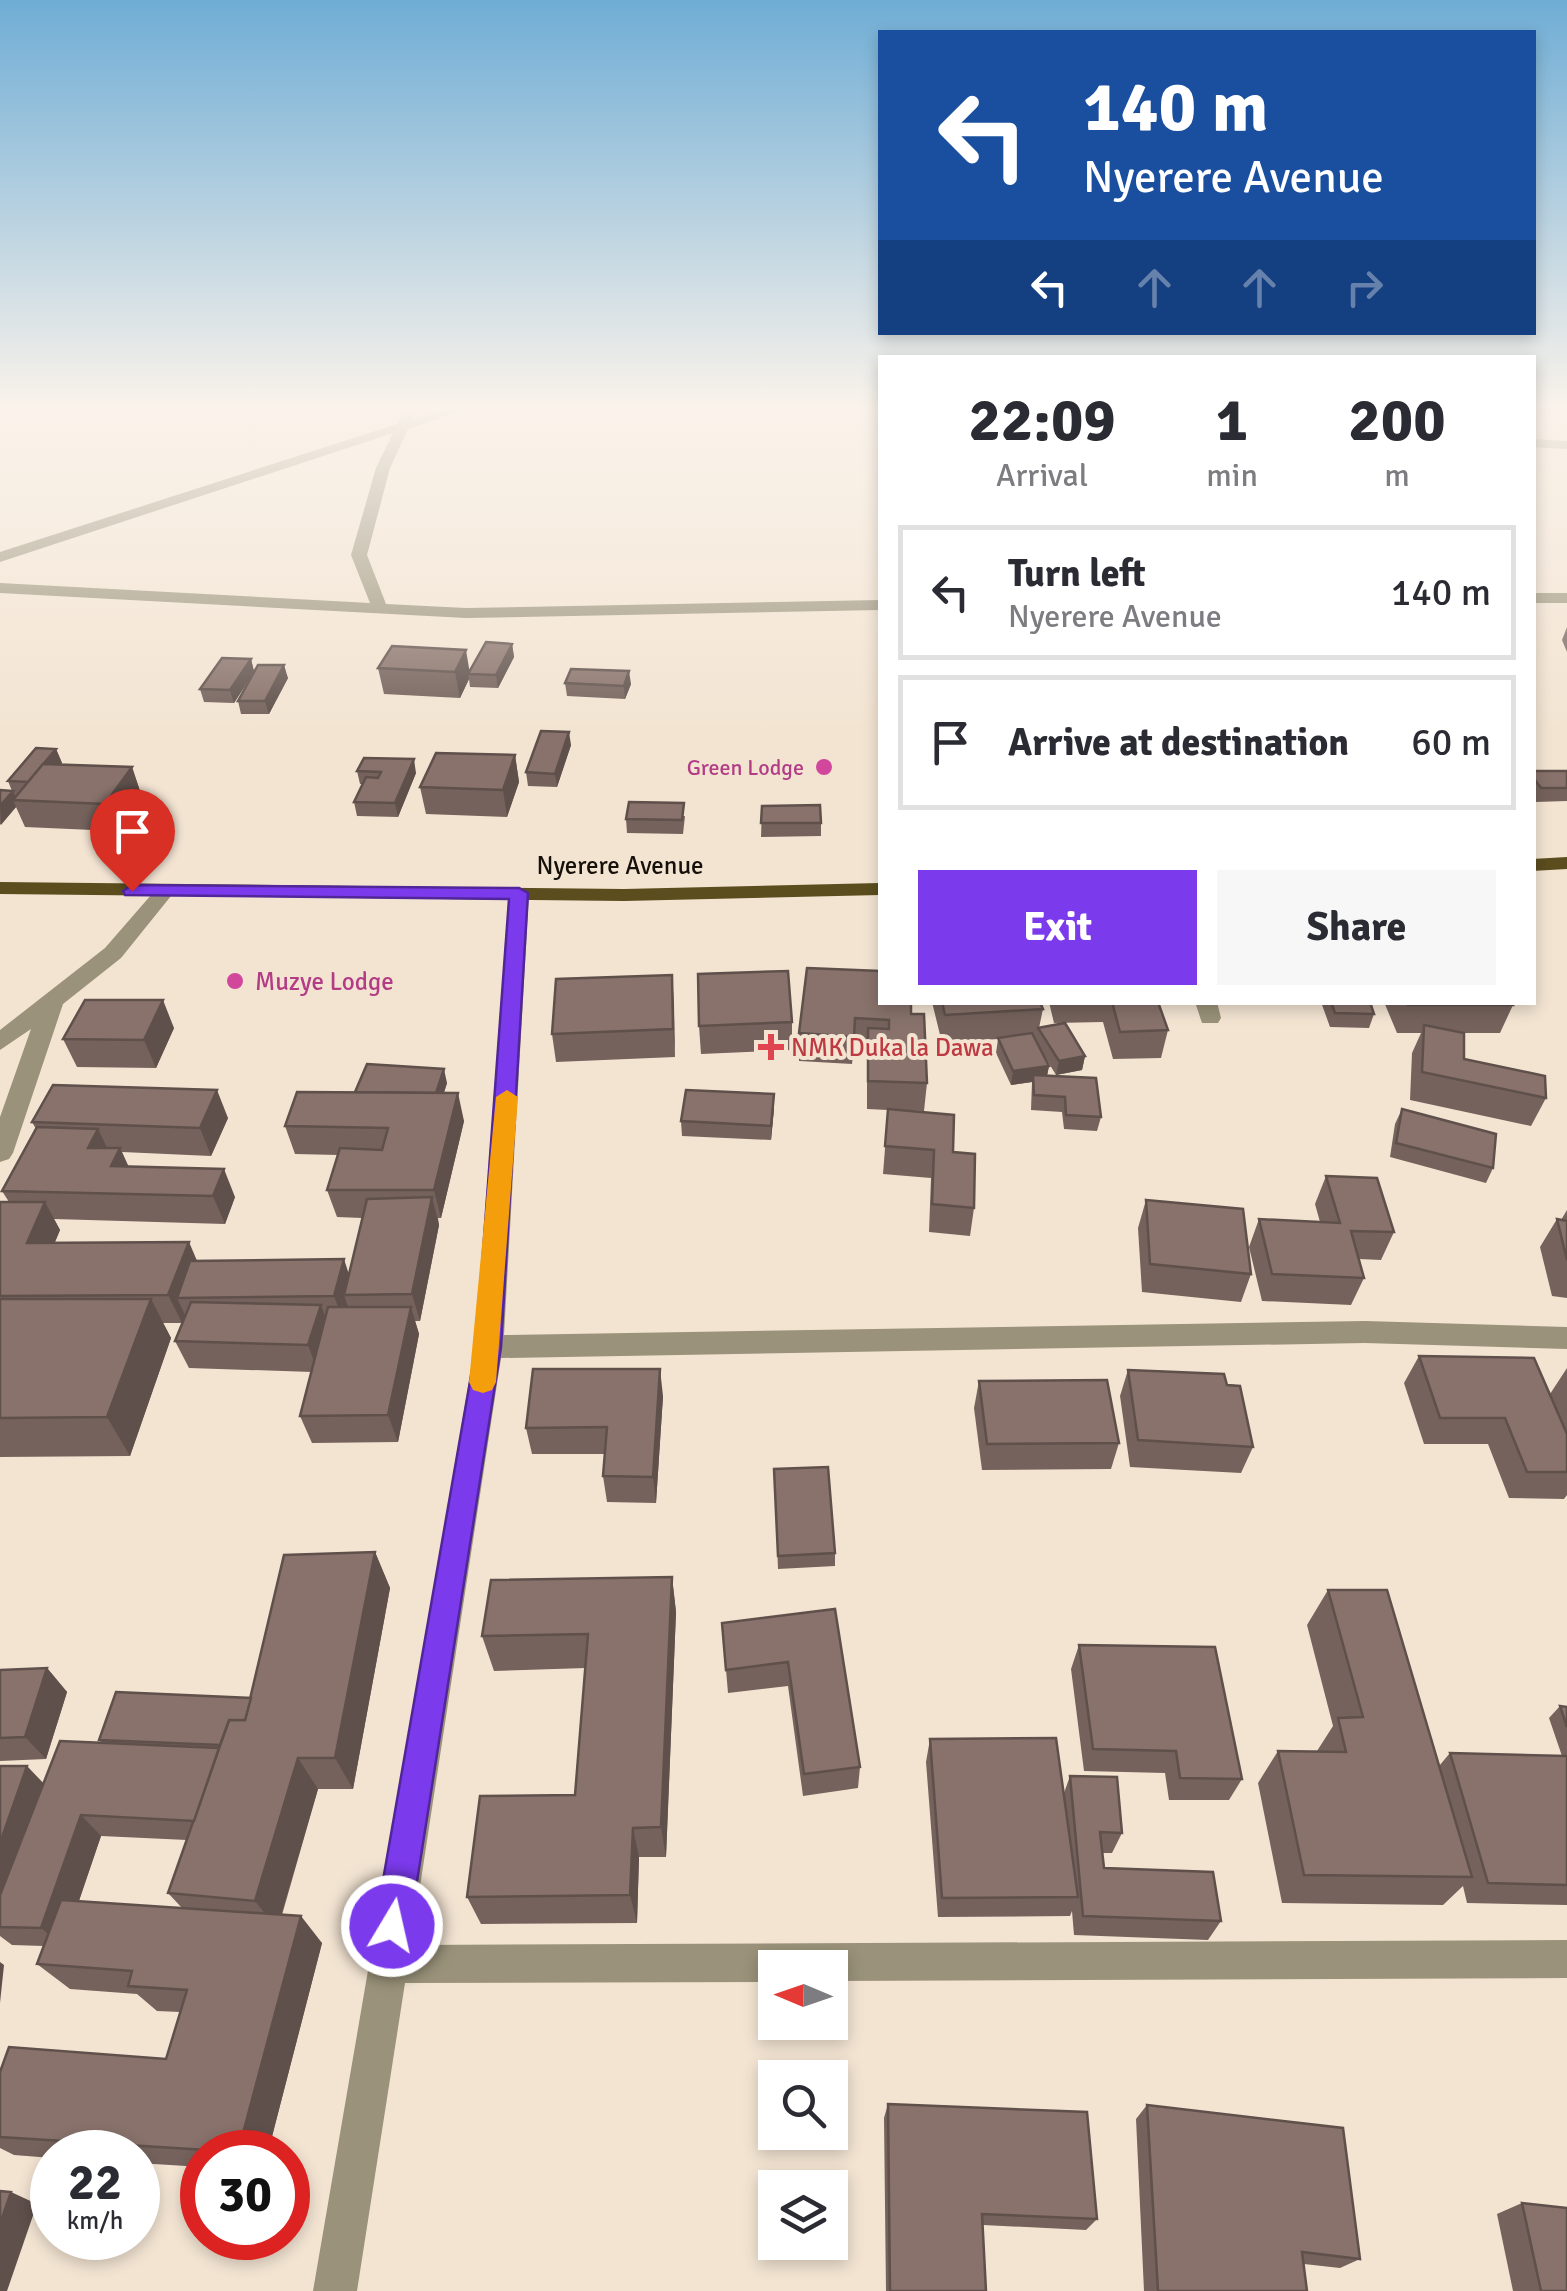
<!DOCTYPE html>
<html lang="en">
<head>
<meta charset="utf-8">
<style>
  :root { --surface:#fff; --page:#f7f7f7; --text:#2b2b33; --muted:#7c7c81; --line:#e1e1e2; --accent:#7c3aed }
  body { margin:0; font-family:Signika,sans-serif; background:var(--page); color:var(--text); height:100vh; display:flex; flex-direction:column; font-size:38px; white-space:nowrap }
  * { box-sizing:border-box; margin:0 }
  p { font-size:32px; color:var(--muted) }
  .icon { flex:none; width:55px; height:55px; fill:none; stroke:currentColor; stroke-width:2; stroke-linecap:round; stroke-linejoin:round }
  .map { position:relative; flex:1; overflow:hidden }
  .panel { position:absolute; left:878px; top:355px; width:658px; height:650px; display:flex; flex-direction:column; background:var(--surface); border-radius:0px; box-shadow:0 5px 15px #0003 }
  .panel>* { flex:none }
  .hud { position:absolute; left:878px; top:30px; width:658px; height:305px; border-radius:0px; box-shadow:0 5px 15px #0003; background:#1a4fa0; color:#fff; overflow:hidden }
  .needle { width:65px; rotate:272deg }
  .buttons { position:absolute; left:758px; top:1950px; display:grid; gap:20px }
  .buttons a { display:grid; place-items:center; width:90px; height:90px; border-radius:0px; background:var(--surface); box-shadow:0 5px 15px #0003; font-size:50px }
  .speed { position:absolute; left:30px; top:2130px; display:flex; gap:20px; font-size:50px; font-weight:700; text-align:center }
  .speed>* { display:grid; place-content:center; width:130px; height:130px; border-radius:50%; background:var(--surface); box-shadow:0 5px 15px #0003; line-height:1 }
  .speed small { font-size:25px; font-weight:400 }
  .speed .limit { border:15px solid #d22; background:#fff; color:#111 }
  .pin { position:absolute; display:grid; place-items:center; width:85px; height:85px; color:#fff; margin:-102px -42px; border-radius:50% 50% 50% 0; rotate:-45deg; box-shadow:0 0 10px #0007 }
  .pin .icon { rotate:45deg }
  .me { position:absolute; width:110px; margin:-55px; rotate:9deg; stroke-linejoin:round; filter:drop-shadow(0 0 8px #0008) }
  .turn { display:flex; align-items:center; gap:35px; height:210px; padding:0 40px; font-size:45px }
  .turn .icon { width:130px; height:130px; stroke-width:2.5 }
  .turn b { display:block; font-size:70px; line-height:85px }
  .lanes { display:flex; align-items:center; height:95px; padding:0 40px; background:#0003; justify-content:center; gap:50px; direction:ltr }
  .lanes .off { opacity:.35 }
  .eta { display:flex; justify-content:space-evenly; align-items:center; height:170px; text-align:center }
  .eta b { font-size:60px; font-weight:700; line-height:70px }
  .primary-button { display:flex; gap:20px; margin-top:auto; padding:20px 40px }
  .primary-button a { flex:1; height:115px; border-radius:0px; background:var(--accent); color:#fff; font-size:40px; font-weight:700; line-height:115px; text-align:center }
  .primary-button a+a { background:var(--page); color:var(--text) }
  ul { padding:0; list-style:none }
  li { display:flex; align-items:center; gap:30px; height:135px; margin:0 20px 15px; padding:0 20px; border:5px solid var(--line); border-radius:0px }
  li div { flex:1 }
  li b { display:block; font-size:38px }
  li em { font-style:normal }
  .map>svg:first-child { display:block }
  .lines { fill:none; stroke-linecap:round; stroke-linejoin:round }
  .lane { fill:#9a927a; fill-rule:evenodd }
  .street { fill:#9a927a; fill-rule:evenodd }
  .primary { fill:#5b4d1e; fill-rule:evenodd }
  .wall { fill:#75625c; fill-rule:evenodd }
  .shaded-wall { fill:#5f504b }
  .building { fill:#88726b; stroke:#5f504b; stroke-width:2.5 }
  .route { fill:#7c3aed; stroke:#51269a; stroke-width:2.5 }
  .slow { fill:#f59e0b }
  .hotel-dot { fill:#d1479c; stroke:#f3e4d2; stroke-width:4 }
  .health-dot { fill:#e0444e; stroke:#f3e4d2; stroke-width:4 }
  .labels { text-anchor:middle; stroke-width:8; stroke-linejoin:round; paint-order:stroke }
  .far-hotel-label { font-size:22px; fill:#b23c85; stroke:#f3e4d2; text-anchor:end }
  .street-label { font-size:25px; fill:#151009; stroke:#f3e4d2 }
  .hotel-label { font-size:25px; fill:#b23c85; stroke:#f3e4d2; text-anchor:start }
  .health-label { font-size:25px; fill:#be3a42; stroke:#f3e4d2; text-anchor:start }
</style>
</head>
<body>
<div class="map">
<svg width="1567" height="2291" viewBox="0 0 1567 2291">
  <rect width="100%" height="100%" fill="#f3e4d2"/>
  <g class="lines">
    <!-- lane -->
    <g class="lane">
      <polygon points="1532,439 1567,441 1567,449 1532,447"/>
      <polygon points="1195,1002 1217,1002 1221,1018 1218,1023 1202,1023"/>
    </g>
    <!-- street -->
    <g class="street">
      <polygon points="451,408 470,408 408,429 390,468 367,555 386,604 466,608 880,600 880,610 466,618 0,593 0,583 370,603 351,555 376,468 393,433 0,562 0,552 397,424 402,414 412,414 412,419"/>
      <rect x="1532" y="593" width="35" height="10"/>
      <polygon points="165,885 175,891 121,958 63,1004 13,1153 9,1159 0,1162 0,1117 31,1029 0,1050 0,1030 105,948 158,887"/>
      <polygon points="519,887 529,893 504,1335 1365,1321 1567,1327 1567,1349 1365,1343 501,1358 411,1945 1567,1940 1567,1978 830,1981 830,1968 775,1968 775,1982 405,1983 357,2291 313,2291 475,1347 509,893"/>
    </g>
    <!-- primary -->
    <g class="primary">
      <polygon points="1567,857 1567,869 1532,871 1532,859"/>
      <polygon points="0,882 624,889 880,883 880,895 624,901 0,894"/>
    </g>
  </g>
  <!-- wall -->
  <g class="wall">
    <polygon points="1567,627 1567,652 1562,640"/>
    <polygon points="512,644 514,657 498,688 470,687 469,679 460,698 384,694 378,668 470,671"/>
    <polygon points="251,659 254,671 288,678 269,714 241,714 238,701 250,678 234,703 204,702 200,689"/>
    <polygon points="565,683 631,684 625,699 567,696"/>
    <polygon points="571,745 557,787 528,786 526,772"/>
    <polygon points="56,749 62,763 60,764 132,767 141,794 115,831 25,827 16,807 0,825 0,790 12,791 8,781"/>
    <polygon points="515,755 519,782 507,817 426,814 420,787"/>
    <polygon points="357,771 416,773 398,817 357,816 354,802 363,784 360,784"/>
    <polygon points="1532,771 1567,771 1567,801 1535,802 1532,798"/>
    <polygon points="762,806 821,823 821,836 761,837"/>
    <polygon points="685,816 683,834 627,833 626,819"/>
    <polygon points="807,968 911,1014 927,1083 924,1111 895,1110 953,1152 974,1208 970,1236 929,1232 931,1178 883,1174 888,1110 867,1109 867,1047 854,1046 852,1064 799,1061 799,1033"/>
    <polygon points="672,975 675,1057 556,1062 552,1034"/>
    <polygon points="932,1002 1040,1002 1043,1009 1039,1028 1085,1056 1082,1070 1056,1075 1042,1052 1049,1066 1047,1076 1101,1117 1097,1131 1064,1129 1062,1112 1031,1110 1032,1082 1011,1085 996,1053 998,1039 942,1043"/>
    <polygon points="1049,1002 1158,1002 1168,1030 1161,1058 1113,1059 1103,1022 1054,1023"/>
    <polygon points="1321,1002 1370,1002 1374,1014 1369,1028 1330,1027"/>
    <polygon points="1384,1002 1512,1002 1513,1005 1500,1033 1463,1033 1464,1059 1546,1098 1531,1126 1410,1100 1412,1053 1421,1033 1397,1033"/>
    <polygon points="792,1022 792,1050 701,1054 699,1026"/>
    <polygon points="174,1028 156,1068 77,1067 63,1039"/>
    <polygon points="447,1083 444,1093 464,1121 441,1218 438,1218 439,1225 420,1321 415,1321 419,1334 398,1442 312,1443 300,1416 312,1372 189,1368 175,1341 185,1316 185,1315 182,1323 163,1323 171,1338 130,1456 0,1457 0,1202 9,1202 2,1191 36,1129 32,1122 228,1118 211,1156 122,1152 128,1166 235,1197 225,1224 54,1219 60,1230 55,1242 197,1261 349,1274 362,1218 337,1217 327,1190 338,1155 295,1154 285,1126 355,1092"/>
    <polygon points="774,1108 771,1140 682,1136 681,1121"/>
    <polygon points="1402,1109 1493,1168 1486,1183 1390,1157 1395,1124"/>
    <polygon points="1326,1176 1394,1232 1381,1260 1359,1259 1364,1278 1351,1305 1262,1301 1249,1247 1259,1219 1320,1222 1315,1204"/>
    <polygon points="1146,1200 1251,1274 1241,1302 1142,1292 1138,1228"/>
    <polygon points="1567,1210 1567,1298 1552,1296 1540,1247 1557,1219 1561,1220"/>
    <polygon points="1419,1356 1550,1394 1567,1368 1567,1495 1564,1499 1509,1498 1488,1444 1424,1444 1404,1383"/>
    <polygon points="1128,1370 1227,1385 1253,1447 1241,1473 1130,1467 1120,1396"/>
    <polygon points="979,1381 1119,1443 1111,1469 982,1470 974,1408"/>
    <polygon points="663,1396 656,1503 607,1502 603,1476 605,1454 532,1454 526,1428"/>
    <polygon points="774,1469 835,1553 835,1566 778,1569"/>
    <path d="M375,1552L390,1588L353,1789H318L282,1915L322,1943L268,2152H202V2167L138,2163V2152H52V2158L14,2155L0,2148V2072L166,2059L180,2012L157,2011L137,1994L70,1989L37,1964L44,1946L12,1945L0,1936V1766L44,1783L102,1743L99,1740L251,1698ZM101,1836L187,1840L168,1893L182,1908L79,1901Z"/>
    <polygon points="672,1577 676,1612 666,1857 639,1857 637,1923 481,1924 467,1897 575,1795 586,1668 494,1671 482,1636"/>
    <polygon points="1328,1590 1439,1766 1450,1753 1562,1756 1549,1718 1560,1706 1567,1707 1567,1905 1467,1903 1463,1886 1443,1905 1282,1903 1258,1783 1278,1751 1317,1751 1333,1726 1307,1625"/>
    <polygon points="835,1609 860,1767 858,1788 803,1796 788,1686 728,1693 722,1623"/>
    <polygon points="1079,1645 1242,1779 1229,1800 1169,1800 1165,1773 1084,1771 1071,1669"/>
    <polygon points="47,1668 67,1692 46,1759 0,1761 0,1670"/>
    <polygon points="930,1739 1064,1793 1070,1776 1122,1833 1112,1853 1102,1853 1104,1868 1221,1921 1208,1940 1074,1935 1072,1911 1070,1916 938,1917 926,1762"/>
    <polygon points="888,2104 1097,2219 1086,2230 983,2225 986,2291 886,2291 884,2118"/>
    <polygon points="1147,2105 1360,2259 1340,2268 1304,2264 1307,2291 1144,2291 1136,2119"/>
    <polygon points="1522,2203 1567,2291 1513,2291 1497,2214"/>
  </g>
  <!-- shaded-wall -->
  <g class="shaded-wall">
    <polygon points="512,644 514,657 498,688 496,675"/>
    <polygon points="466,650 470,674 468,674 469,679 460,698 455,672"/>
    <polygon points="251,659 254,672 234,703 230,690"/>
    <polygon points="284,665 288,678 269,714 265,701"/>
    <polygon points="629,671 631,684 625,699 624,686"/>
    <polygon points="569,732 571,745 557,787 555,774"/>
    <polygon points="56,749 62,763 34,795 28,782"/>
    <polygon points="515,755 519,782 507,817 503,790"/>
    <polygon points="414,759 416,773 398,817 395,803"/>
    <polygon points="132,767 141,794 115,831 105,804"/>
    <polygon points="13,791 17,800 13,800 16,807 1,825 0,806"/>
    <polygon points="672,975 674,1003 675,1057 673,1029"/>
    <polygon points="163,1000 174,1028 156,1068 144,1040"/>
    <polygon points="1085,1056 1082,1070 1056,1075 1059,1061"/>
    <polygon points="1049,1066 1046,1080 1033,1075 1032,1082 1011,1085 1013,1071"/>
    <polygon points="444,1069 447,1083 435,1118 432,1104"/>
    <polygon points="217,1090 228,1118 211,1156 200,1128"/>
    <polygon points="458,1093 464,1121 441,1218 434,1190"/>
    <polygon points="774,1094 774,1108 771,1140 771,1126"/>
    <polygon points="98,1129 111,1156 88,1148"/>
    <polygon points="120,1148 133,1176 111,1166"/>
    <polygon points="224,1169 235,1197 225,1224 213,1196"/>
    <polygon points="432,1197 439,1225 420,1321 412,1294"/>
    <polygon points="45,1202 60,1230 43,1270 27,1243"/>
    <polygon points="189,1242 201,1270 177,1298 185,1315 182,1323 168,1295"/>
    <polygon points="344,1259 353,1287 344,1295 348,1307 344,1323 334,1296"/>
    <polygon points="151,1299 171,1338 130,1456 107,1417"/>
    <polygon points="321,1305 331,1332 318,1372 308,1345"/>
    <polygon points="411,1307 419,1334 398,1442 388,1415"/>
    <polygon points="660,1369 663,1396 656,1503 653,1477"/>
    <polygon points="375,1552 390,1588 353,1789 335,1758"/>
    <polygon points="672,1577 676,1612 666,1857 661,1827"/>
    <polygon points="47,1668 67,1692 46,1759 25,1737"/>
    <polygon points="298,1758 318,1789 277,1929 255,1901"/>
    <polygon points="27,1766 48,1788 0,1927 0,1843"/>
    <polygon points="81,1815 101,1836 63,1947 41,1928"/>
    <polygon points="633,1828 639,1857 637,1923 630,1895"/>
    <polygon points="301,1916 322,1943 268,2152 238,2152"/>
    <polygon points="0,1962 4,1965 0,2003"/>
    <polygon points="11,2192 37,2204 7,2291 0,2291 0,2224"/>
  </g>
  <!-- building -->
  <g class="building">
    <polygon points="486,642 512,644 496,675 468,674"/>
    <polygon points="392,646 466,650 455,672 378,668"/>
    <polygon points="222,658 251,659 230,690 200,689"/>
    <polygon points="258,665 284,665 265,701 238,701"/>
    <polygon points="571,669 629,671 624,686 565,683"/>
    <polygon points="541,731 569,732 555,774 526,772"/>
    <polygon points="36,748 56,749 28,782 8,781"/>
    <polygon points="436,753 515,755 503,790 420,787"/>
    <polygon points="364,758 414,759 395,803 354,802 366,777 378,778 381,772 357,771"/>
    <polygon points="43,764 132,767 105,804 13,800"/>
    <polygon points="1532,771 1567,771 1567,788 1541,788 1532,776"/>
    <polygon points="0,790 13,791 0,806"/>
    <polygon points="629,802 684,803 682,820 626,819"/>
    <polygon points="820,805 821,823 761,823 762,806"/>
    <polygon points="807,968 880,971 880,1002 911,1002 911,1014 924,1014 927,1083 868,1081 868,1028 889,1029 889,1020 855,1018 854,1037 799,1033"/>
    <polygon points="788,971 792,1022 699,1026 698,974"/>
    <polygon points="672,975 673,1029 552,1034 556,979"/>
    <polygon points="85,1000 163,1000 144,1040 63,1039"/>
    <polygon points="942,1002 1040,1002 1043,1009 945,1015"/>
    <polygon points="1112,1002 1158,1002 1168,1030 1120,1032"/>
    <polygon points="1331,1002 1370,1002 1374,1014 1335,1013"/>
    <polygon points="1407,1002 1512,1002 1513,1005 1408,1005"/>
    <polygon points="1065,1023 1085,1056 1059,1061 1038,1028"/>
    <polygon points="1424,1025 1464,1033 1464,1059 1545,1076 1546,1098 1422,1072"/>
    <polygon points="1032,1033 1049,1066 1013,1071 998,1038"/>
    <polygon points="367,1064 444,1069 436,1093 355,1092"/>
    <polygon points="1033,1075 1096,1078 1101,1117 1066,1115 1065,1097 1034,1095"/>
    <polygon points="53,1085 217,1090 200,1128 32,1122"/>
    <polygon points="686,1090 774,1094 771,1126 681,1121"/>
    <polygon points="297,1092 458,1093 434,1190 327,1190 340,1148 382,1150 388,1128 285,1126"/>
    <polygon points="888,1109 954,1115 953,1152 975,1154 974,1208 932,1204 934,1150 885,1146"/>
    <polygon points="1402,1109 1496,1134 1493,1168 1396,1143"/>
    <polygon points="37,1127 98,1129 88,1148 120,1148 111,1166 224,1169 213,1196 2,1191"/>
    <polygon points="1326,1176 1377,1178 1394,1232 1351,1231 1364,1278 1272,1274 1259,1219 1340,1223"/>
    <polygon points="432,1197 412,1294 344,1295 367,1199"/>
    <polygon points="1146,1200 1243,1209 1251,1274 1150,1264"/>
    <polygon points="0,1202 45,1202 27,1243 189,1242 168,1295 0,1296"/>
    <polygon points="1557,1219 1567,1221 1567,1260"/>
    <polygon points="344,1259 334,1296 177,1298 190,1261"/>
    <polygon points="0,1299 151,1299 107,1417 0,1418"/>
    <polygon points="191,1302 321,1305 308,1345 175,1341"/>
    <polygon points="328,1307 411,1307 388,1415 300,1416"/>
    <polygon points="1419,1356 1534,1358 1567,1434 1567,1472 1527,1472 1505,1418 1440,1418"/>
    <polygon points="533,1369 660,1369 653,1477 603,1476 607,1427 526,1428"/>
    <polygon points="1128,1370 1224,1374 1227,1385 1240,1386 1253,1447 1138,1440"/>
    <polygon points="1107,1380 1119,1443 987,1444 979,1381"/>
    <polygon points="828,1467 835,1553 778,1556 774,1469"/>
    <polygon points="375,1552 335,1758 298,1758 255,1901 168,1893 229,1720 245,1720 284,1555"/>
    <polygon points="672,1577 661,1827 633,1828 630,1895 467,1897 480,1796 575,1795 588,1634 482,1636 491,1580"/>
    <polygon points="1328,1590 1387,1590 1472,1877 1304,1875 1278,1751 1346,1752 1338,1718 1363,1717"/>
    <polygon points="835,1609 860,1767 804,1774 788,1662 726,1670 722,1623"/>
    <polygon points="1079,1645 1215,1647 1242,1779 1180,1778 1176,1751 1093,1749"/>
    <polygon points="47,1668 25,1737 0,1738 0,1670"/>
    <polygon points="116,1692 251,1698 245,1720 229,1720 220,1745 99,1740"/>
    <polygon points="1560,1706 1567,1707 1567,1727"/>
    <polygon points="1056,1738 1078,1897 942,1898 930,1739"/>
    <polygon points="60,1741 219,1748 194,1821 81,1815 41,1928 0,1927 0,1895"/>
    <polygon points="1450,1753 1567,1756 1567,1885 1488,1883"/>
    <polygon points="0,1766 27,1766 0,1843"/>
    <polygon points="1070,1776 1117,1777 1122,1833 1100,1832 1104,1868 1213,1872 1221,1921 1083,1916"/>
    <polygon points="61,1900 301,1916 238,2152 0,2137 0,2072 9,2047 166,2059 187,1990 128,1986 132,1971 37,1964"/>
    <polygon points="888,2104 1087,2112 1097,2219 982,2214 986,2291 890,2291"/>
    <polygon points="1147,2105 1343,2128 1360,2259 1302,2252 1307,2291 1158,2291"/>
    <polygon points="0,2191 11,2192 0,2224"/>
    <polygon points="1522,2203 1567,2208 1567,2291 1541,2291"/>
  </g>
  <!-- sky -->
  <linearGradient id="sky" x2="0" y2="1"><stop stop-color="#6fadd5"/><stop offset="0.56" stop-color="#faf3eb"/><stop offset="1" stop-color="#faf3eb" stop-opacity="0"/></linearGradient>
  <rect width="1567" height="729" fill="url(#sky)"/>
  <!-- route -->
  <polygon class="route" points="132,885 519,888 528,893 501,1347 410,1926 405,1938 392,1943 380,1938 375,1926 476,1347 509,899 125,895 123,891"/>
  <!-- slow -->
  <polygon class="slow" points="507,1090 518,1097 496,1382 492,1390 483,1393 473,1390 469,1382 496,1097"/>
  <!-- markers -->
  <g class="hotel-dot">
    <circle cx="824" cy="767" r="10"/>
    <circle cx="235" cy="981" r="10"/>
  </g>
  <path class="health-dot" d="M766 1032h10v10h10v10h-10v10h-10v-10h-10v-10h10z"/>
  <g class="labels">
    <!-- far-hotel labels -->
    <g class="far-hotel-label">
      <text x="804" y="775">Green Lodge</text>
    </g>
    <!-- street labels -->
    <g class="street-label">
      <text x="620" y="874">Nyerere Avenue</text>
    </g>
    <!-- hotel labels -->
    <g class="hotel-label">
      <text x="255" y="990">Muzye Lodge</text>
    </g>
    <!-- health labels -->
    <g class="health-label">
      <text x="791" y="1056">NMK Duka la Dawa</text>
    </g>
  </g>
</svg>
<div class="buttons">
<a><svg class="needle" viewBox="-14 -14 28 28"><path d="M0-13l5 13h-10z" fill="#e53935"/><path d="M0 13l5-13h-10z" fill="#7c7c81"/></svg></a>
<a><svg class="icon" aria-label="search" viewBox="0 0 24 24"><circle cx="10" cy="10" r="6"/><path d="M15 15l6 6"/></svg></a>
<a><svg class="icon" aria-label="layers" viewBox="0 0 24 24"><path d="M12 4l9 5-9 5-9-5zM3 14l9 5 9-5"/></svg></a>
</div>
<div class="speed"><div>22<small>km/h</small></div><div class="limit">30</div></div>
<div class="pin" style="left:132px;top:891px;background:#d93025"><svg class="icon" aria-label="arrive" viewBox="0 0 24 24"><path d="M6 21V4h12l-3 4 3 4H6"/></svg></div>
<svg class="me" style="left:392px;top:1926px" viewBox="-20 -20 40 40"><circle r="17" fill="#7c3aed" stroke="#fff" stroke-width="3"/><path d="M0-11L8 9 0 5-8 9z" fill="#fff"/></svg>
<div class="hud">
<div class="turn"><svg class="icon" aria-label="left" viewBox="0 0 24 24"><path d="M17 20v-9H6M10 6l-5 5 5 5"/></svg><div><b>140 m</b>Nyerere Avenue</div></div>
<div class="lanes"><svg class="icon" aria-label="left" viewBox="0 0 24 24"><path d="M17 20v-9H6M10 6l-5 5 5 5"/></svg><svg class="icon off" aria-label="ahead" viewBox="0 0 24 24"><path d="M12 20V5M6 11l6-6 6 6"/></svg><svg class="icon off" aria-label="ahead" viewBox="0 0 24 24"><path d="M12 20V5M6 11l6-6 6 6"/></svg><svg class="icon off" aria-label="right" viewBox="0 0 24 24"><path d="M7 20v-9h11M14 6l5 5-5 5"/></svg></div>
</div>
<section class="panel">
<div class="eta">
<div><b>22:09</b><p>Arrival</p></div>
<div><b>1</b><p>min</p></div>
<div><b>200</b><p>m</p></div>
</div>
<ul>
<li><svg class="icon" aria-label="left" viewBox="0 0 24 24"><path d="M17 20v-9H6M10 6l-5 5 5 5"/></svg><div><b>Turn left</b><p>Nyerere Avenue</p></div><em>140 m</em></li>
<li><svg class="icon" aria-label="arrive" viewBox="0 0 24 24"><path d="M6 21V4h12l-3 4 3 4H6"/></svg><div><b>Arrive at destination</b></div><em>60 m</em></li>
</ul>
<div class="primary-button"><a>Exit</a><a>Share</a></div>
</section>
</div>
</body>
</html>
